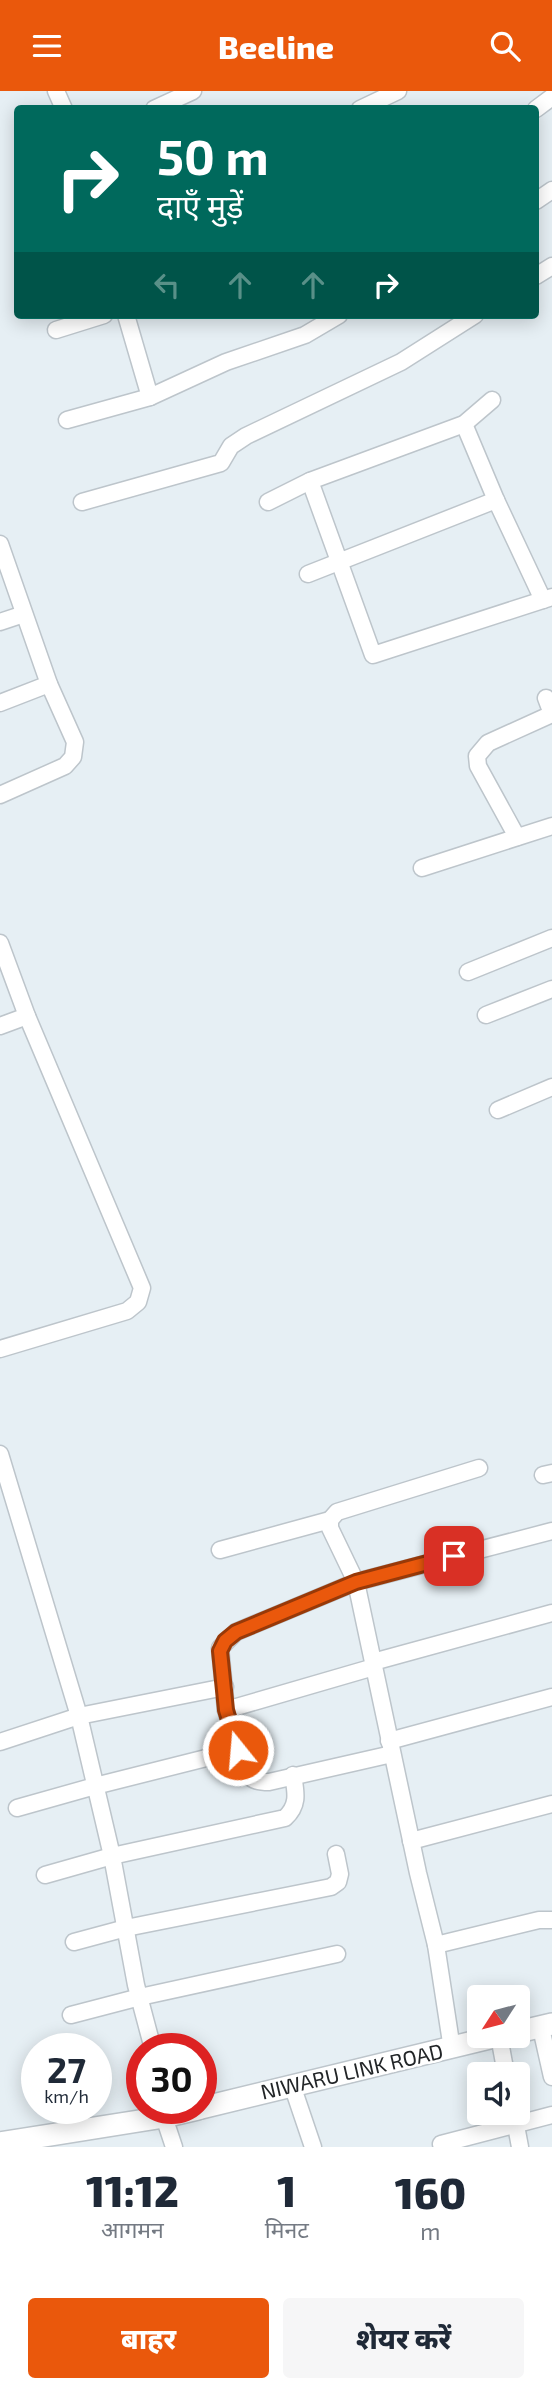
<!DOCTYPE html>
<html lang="hi">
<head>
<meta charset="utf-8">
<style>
  :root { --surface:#fff; --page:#f6f6f7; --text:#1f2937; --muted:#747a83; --accent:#ea580c }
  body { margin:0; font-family:"Exo 2","Noto Sans Devanagari",sans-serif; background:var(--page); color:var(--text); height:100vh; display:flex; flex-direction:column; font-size:26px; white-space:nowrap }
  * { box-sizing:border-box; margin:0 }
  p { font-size:23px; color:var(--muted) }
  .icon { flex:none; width:38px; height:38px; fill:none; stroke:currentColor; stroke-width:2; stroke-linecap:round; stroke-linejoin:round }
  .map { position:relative; height:2056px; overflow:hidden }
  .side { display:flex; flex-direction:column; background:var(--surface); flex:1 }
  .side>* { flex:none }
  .banner { position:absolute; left:14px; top:14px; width:525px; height:214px; border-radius:7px; box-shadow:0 4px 18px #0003; background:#00695c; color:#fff; overflow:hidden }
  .needle { width:46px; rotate:234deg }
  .controls { position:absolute; left:467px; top:1894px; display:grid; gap:14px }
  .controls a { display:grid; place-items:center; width:63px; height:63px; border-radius:7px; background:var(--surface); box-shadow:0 4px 18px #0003; font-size:35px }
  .speed { position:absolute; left:21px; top:1942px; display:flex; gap:14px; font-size:35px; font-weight:700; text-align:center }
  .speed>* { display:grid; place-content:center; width:91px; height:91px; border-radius:50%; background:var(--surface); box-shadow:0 4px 18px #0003; line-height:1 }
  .speed small { font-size:18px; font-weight:400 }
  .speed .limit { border:10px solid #d22; background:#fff; color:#111 }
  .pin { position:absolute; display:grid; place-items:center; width:60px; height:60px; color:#fff; margin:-30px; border-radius:14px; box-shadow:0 4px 10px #0006 }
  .me { position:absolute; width:77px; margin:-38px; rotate:343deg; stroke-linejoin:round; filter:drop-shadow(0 0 5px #0008) }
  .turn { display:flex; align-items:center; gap:24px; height:147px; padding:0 28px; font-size:32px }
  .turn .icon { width:91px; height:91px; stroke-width:2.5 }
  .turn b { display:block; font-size:49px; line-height:60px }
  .lanes { display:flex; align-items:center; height:66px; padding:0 28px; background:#0003; justify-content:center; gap:35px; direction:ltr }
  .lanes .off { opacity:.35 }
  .eta { display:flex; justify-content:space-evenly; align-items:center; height:119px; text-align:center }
  .eta b { font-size:42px; font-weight:800; line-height:49px }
  .button { display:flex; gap:14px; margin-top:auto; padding:14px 28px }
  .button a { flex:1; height:80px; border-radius:7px; background:var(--accent); color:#fff; font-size:28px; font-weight:800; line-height:80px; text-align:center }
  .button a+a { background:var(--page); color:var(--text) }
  header { display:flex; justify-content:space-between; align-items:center; height:91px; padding:0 28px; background:var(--accent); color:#fff; font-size:32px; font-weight:800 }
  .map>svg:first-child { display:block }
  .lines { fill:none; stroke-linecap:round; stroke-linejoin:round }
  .minor-casing { stroke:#bdc5cb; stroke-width:19 }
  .tertiary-casing { stroke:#bdc5cb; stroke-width:24 }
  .minor { stroke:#fff; stroke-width:16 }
  .tertiary { stroke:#fff; stroke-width:21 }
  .route-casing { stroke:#983908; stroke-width:18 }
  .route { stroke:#ea580c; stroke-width:12 }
  .labels { text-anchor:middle; stroke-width:5; stroke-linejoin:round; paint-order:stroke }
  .street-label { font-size:21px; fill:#222527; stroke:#fff }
</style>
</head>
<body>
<header><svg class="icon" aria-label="menu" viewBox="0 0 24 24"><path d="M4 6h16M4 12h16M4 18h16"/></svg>Beeline<svg class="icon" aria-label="search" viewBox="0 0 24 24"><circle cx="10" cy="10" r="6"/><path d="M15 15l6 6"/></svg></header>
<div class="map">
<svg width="552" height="2056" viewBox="0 0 552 2056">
  <rect width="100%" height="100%" fill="#e6eff4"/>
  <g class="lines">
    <!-- minor casing -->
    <g class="minor-casing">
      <g id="minor">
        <polyline points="56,0 64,18"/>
        <polyline points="154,18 193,0"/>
        <polyline points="360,18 398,0"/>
        <polyline points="536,18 552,6"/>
        <polyline points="536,110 552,99"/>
        <polyline points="536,185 552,175"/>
        <polyline points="126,224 150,306 226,271 305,244 339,224"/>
        <polyline points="56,239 104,224"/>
        <polyline points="67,329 150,306"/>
        <polyline points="464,333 496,409 543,509"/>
        <polyline points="310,390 373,564 552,506"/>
        <polyline points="82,411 221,372 231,355 246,345 401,271 475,224"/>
        <polyline points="268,411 310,390 464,333 492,309"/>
        <polyline points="0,453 49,593 75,651 73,666 65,675 0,704"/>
        <polyline points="308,483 496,409"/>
        <polyline points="0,531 24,523"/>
        <polyline points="0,612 49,593"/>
        <polyline points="517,746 478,675 477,665 488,652 552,623 546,607"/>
        <polyline points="422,777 552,735"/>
        <polyline points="0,852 27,925 142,1197 138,1211 127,1220 0,1258"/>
        <polyline points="468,881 552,847"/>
        <polyline points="486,924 552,898"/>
        <polyline points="0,935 27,925"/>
        <polyline points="498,1019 552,996"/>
        <polyline points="0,1363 79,1625 112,1765 136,1894 153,1958"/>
        <polyline points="543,1384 552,1382"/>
        <polyline points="220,1459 330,1429"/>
        <polyline points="373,1571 552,1522"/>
        <polyline points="226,1619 374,1576"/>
        <polyline points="389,1650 552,1606"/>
        <polyline points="0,1651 79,1625 225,1596"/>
        <path d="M392,1663L269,1691C259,1691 254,1690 246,1683L226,1619L220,1557L236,1541L356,1491L330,1437V1429L337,1421L479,1377"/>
        <polyline points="17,1717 95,1695 238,1659"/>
        <polyline points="411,1750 552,1713"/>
        <path d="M45,1784L112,1765L285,1727C299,1714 296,1702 293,1684"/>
        <polyline points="74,1851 126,1837 331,1796 338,1791 340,1783 336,1763"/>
        <polyline points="436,1854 539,1829 552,1829"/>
        <polyline points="71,1924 140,1906 337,1863"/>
        <polyline points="541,1937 552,1986"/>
        <polyline points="499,1945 506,1983"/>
        <polyline points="452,1958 436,1854 418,1782 356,1491 552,1440"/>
        <polyline points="292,1994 313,2056"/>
        <polyline points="514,2024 520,2056"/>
        <polyline points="164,2026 174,2056"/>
        <polyline points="441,2053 552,2024"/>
      </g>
    </g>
    <!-- tertiary casing -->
    <g class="tertiary-casing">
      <g id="tertiary">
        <polyline points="518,1941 552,1933"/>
        <polyline points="201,2017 502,1944"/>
        <polyline points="0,2052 164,2026 198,2018"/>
      </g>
    </g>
    <!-- minor -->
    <use href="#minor" class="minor"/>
    <!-- tertiary -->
    <use href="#tertiary" class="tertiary"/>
  </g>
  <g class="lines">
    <!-- route casing -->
    <g class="route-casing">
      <polyline id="route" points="238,1659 226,1619 220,1560 225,1550 236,1541 356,1491 454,1465"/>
    </g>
    <!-- route -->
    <use href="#route" class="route"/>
  </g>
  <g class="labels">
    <!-- street labels -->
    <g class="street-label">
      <text transform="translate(352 1981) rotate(-13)" y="7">NIWARU LINK ROAD</text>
    </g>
  </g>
</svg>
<div class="controls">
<a><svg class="needle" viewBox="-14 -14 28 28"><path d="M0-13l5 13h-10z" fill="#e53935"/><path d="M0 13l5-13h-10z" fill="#747a83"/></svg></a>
<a><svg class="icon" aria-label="sound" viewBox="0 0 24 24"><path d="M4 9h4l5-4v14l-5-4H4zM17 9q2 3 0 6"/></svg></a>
</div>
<div class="speed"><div>27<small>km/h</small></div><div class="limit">30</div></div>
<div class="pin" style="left:454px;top:1465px;background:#d93025"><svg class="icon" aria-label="arrive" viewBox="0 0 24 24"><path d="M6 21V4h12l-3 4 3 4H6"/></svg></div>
<svg class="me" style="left:238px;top:1659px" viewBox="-20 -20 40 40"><circle r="17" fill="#ea580c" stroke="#fff" stroke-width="3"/><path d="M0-11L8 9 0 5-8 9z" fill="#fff"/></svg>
<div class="banner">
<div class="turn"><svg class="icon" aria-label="right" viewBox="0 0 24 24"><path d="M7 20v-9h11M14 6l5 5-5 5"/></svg><div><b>50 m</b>दाएँ मुड़ें</div></div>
<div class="lanes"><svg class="icon off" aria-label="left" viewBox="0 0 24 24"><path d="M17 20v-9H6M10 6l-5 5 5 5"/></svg><svg class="icon off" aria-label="ahead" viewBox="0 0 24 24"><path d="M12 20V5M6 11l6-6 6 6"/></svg><svg class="icon off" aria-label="ahead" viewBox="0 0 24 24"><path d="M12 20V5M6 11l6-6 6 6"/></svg><svg class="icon" aria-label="right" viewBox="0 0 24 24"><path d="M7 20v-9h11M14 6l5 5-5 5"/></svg></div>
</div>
</div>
<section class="side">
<div class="eta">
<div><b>11:12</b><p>आगमन</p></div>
<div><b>1</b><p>मिनट</p></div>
<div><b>160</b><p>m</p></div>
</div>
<div class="button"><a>बाहर</a><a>शेयर करें</a></div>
</section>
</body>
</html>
